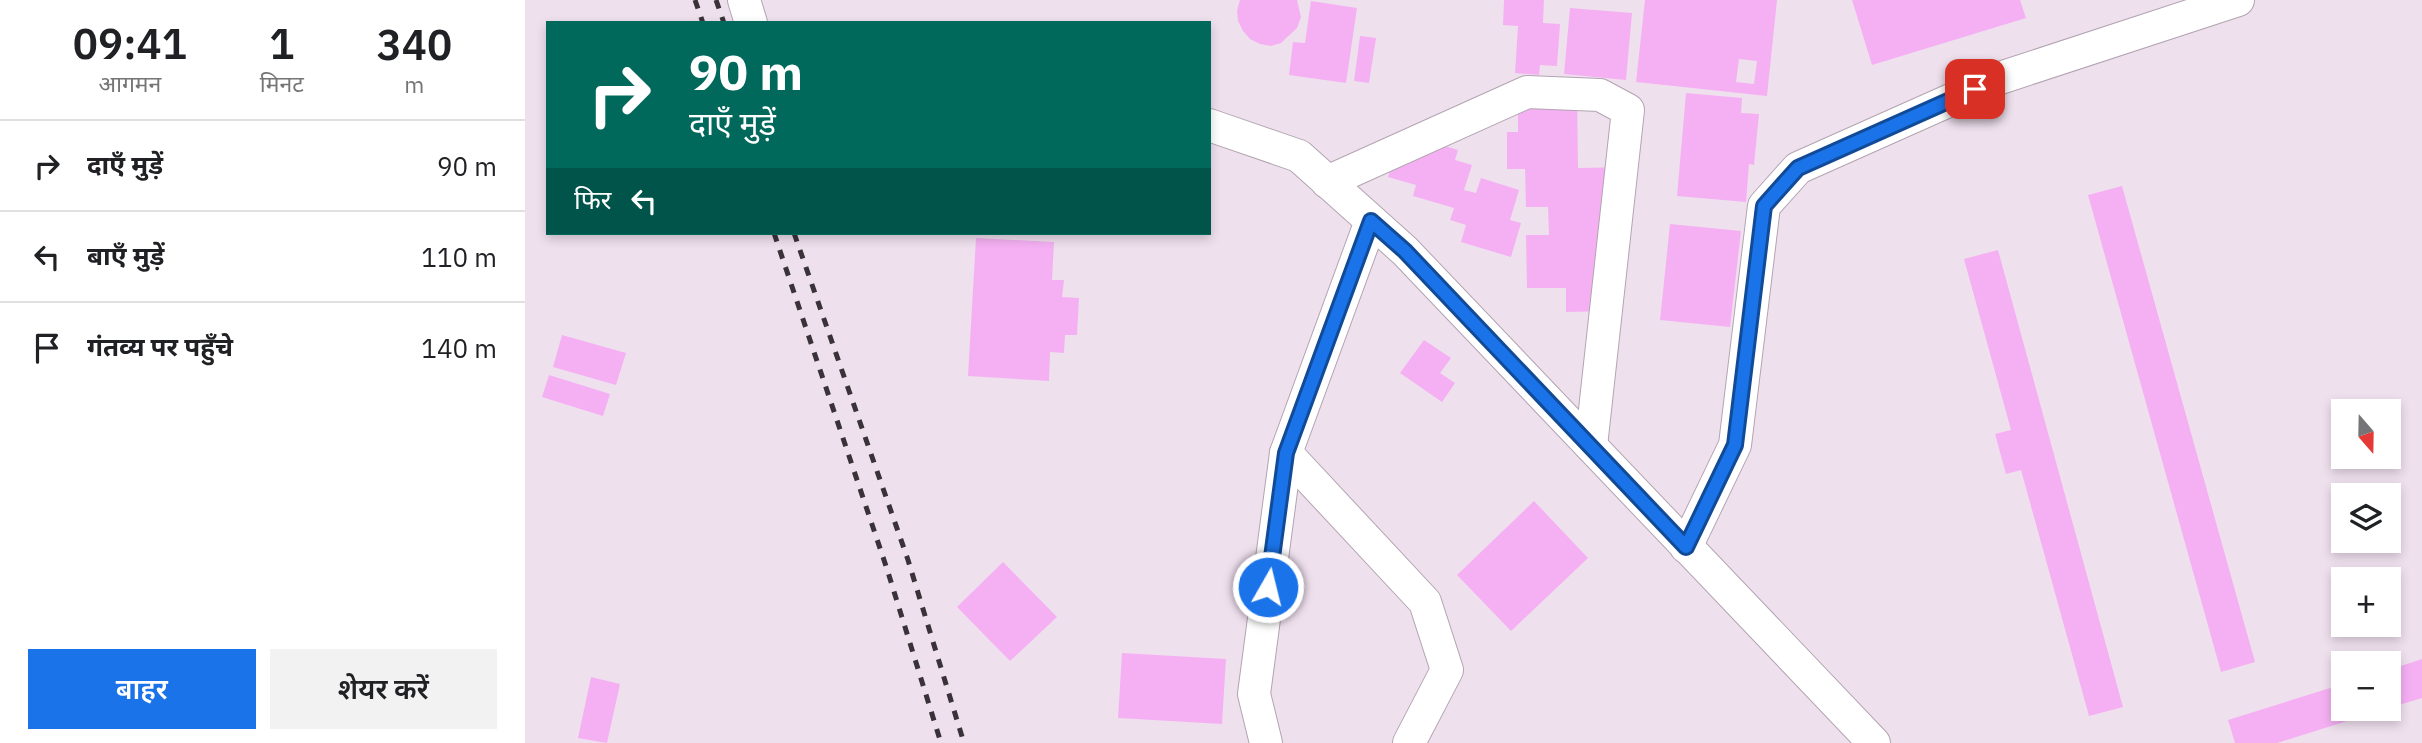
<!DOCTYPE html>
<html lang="hi">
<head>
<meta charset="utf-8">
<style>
  :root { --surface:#fff; --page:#f2f2f2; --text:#202124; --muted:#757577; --line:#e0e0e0; --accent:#1a73e8 }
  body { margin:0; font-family:"IBM Plex Sans","Noto Sans Devanagari",sans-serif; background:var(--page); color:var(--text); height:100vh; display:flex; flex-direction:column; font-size:26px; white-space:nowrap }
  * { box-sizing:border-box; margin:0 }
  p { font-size:23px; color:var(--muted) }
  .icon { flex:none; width:38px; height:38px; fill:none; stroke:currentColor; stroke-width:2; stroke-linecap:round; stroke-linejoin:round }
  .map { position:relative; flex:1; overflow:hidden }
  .sheet { display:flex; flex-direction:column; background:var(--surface); width:525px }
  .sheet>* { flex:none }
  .top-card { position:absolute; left:21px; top:21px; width:665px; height:214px; border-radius:0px; box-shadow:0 4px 10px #0003; background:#00695c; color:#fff; overflow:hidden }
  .needle { width:46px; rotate:160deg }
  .buttons { position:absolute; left:1806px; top:399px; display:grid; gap:14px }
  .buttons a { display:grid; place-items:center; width:70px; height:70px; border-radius:0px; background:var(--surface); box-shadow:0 4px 10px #0003; font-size:35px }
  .pin { position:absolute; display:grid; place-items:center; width:60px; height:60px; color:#fff; margin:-30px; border-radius:14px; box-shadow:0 4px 10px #0006 }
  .me { position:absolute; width:77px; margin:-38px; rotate:8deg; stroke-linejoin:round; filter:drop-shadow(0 0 5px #0008) }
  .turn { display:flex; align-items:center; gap:24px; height:147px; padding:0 28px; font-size:32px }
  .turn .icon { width:91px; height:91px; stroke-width:2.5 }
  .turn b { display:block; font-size:49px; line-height:60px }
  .then { display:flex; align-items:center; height:66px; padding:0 28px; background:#0003; gap:14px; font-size:26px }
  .eta { display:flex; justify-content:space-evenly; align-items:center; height:119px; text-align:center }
  .eta b { font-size:42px; font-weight:600; line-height:49px }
  .action { display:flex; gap:14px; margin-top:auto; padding:14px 28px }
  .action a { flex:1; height:80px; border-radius:0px; background:var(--accent); color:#fff; font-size:28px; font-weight:600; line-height:80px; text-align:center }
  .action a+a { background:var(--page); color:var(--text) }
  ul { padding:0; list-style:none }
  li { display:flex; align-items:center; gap:21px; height:91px; padding:0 28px; border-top:2px solid var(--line) }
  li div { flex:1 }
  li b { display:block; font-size:26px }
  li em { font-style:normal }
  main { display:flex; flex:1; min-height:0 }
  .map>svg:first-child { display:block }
  .building { fill:#f5b0f3; fill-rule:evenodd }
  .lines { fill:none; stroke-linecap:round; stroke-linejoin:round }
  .minor-casing { stroke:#b2a4b1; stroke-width:34 }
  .minor { stroke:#fff; stroke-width:32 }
  .rail { stroke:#393339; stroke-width:5; stroke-dasharray:9 9; stroke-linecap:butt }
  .route-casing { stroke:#114b97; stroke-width:18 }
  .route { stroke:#1a73e8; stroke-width:12 }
</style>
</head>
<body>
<main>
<section class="sheet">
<div class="eta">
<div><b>09:41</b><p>आगमन</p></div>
<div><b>1</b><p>मिनट</p></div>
<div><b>340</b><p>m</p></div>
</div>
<ul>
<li><svg class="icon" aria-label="right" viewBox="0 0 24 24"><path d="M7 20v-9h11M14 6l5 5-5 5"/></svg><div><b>दाएँ मुड़ें</b></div><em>90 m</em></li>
<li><svg class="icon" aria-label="left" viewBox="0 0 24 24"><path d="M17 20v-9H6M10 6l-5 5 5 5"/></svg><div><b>बाएँ मुड़ें</b></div><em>110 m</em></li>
<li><svg class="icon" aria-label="arrive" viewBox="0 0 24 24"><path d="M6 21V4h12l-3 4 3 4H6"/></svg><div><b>गंतव्य पर पहुँचे</b></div><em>140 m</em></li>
</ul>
<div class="action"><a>बाहर</a><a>शेयर करें</a></div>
</section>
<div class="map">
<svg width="1897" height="743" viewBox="0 0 1897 743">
  <rect width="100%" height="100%" fill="#efe0ee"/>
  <!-- building -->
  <g class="building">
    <polygon points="715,0 772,0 776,17 772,28 756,43 746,46 735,44 725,39 718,31 713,21 712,10"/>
    <polygon points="979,0 1019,0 1018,23 1035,24 1032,66 1015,65 1014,75 990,73 993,26 978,25"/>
    <path d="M1120,0H1252L1242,96L1111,82ZM1214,59L1232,61L1229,84L1211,82Z"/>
    <polygon points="1327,0 1495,0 1501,18 1347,65"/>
    <polygon points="786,1 832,8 821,83 764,75 768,42 780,43"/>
    <polygon points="1045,8 1107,13 1101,80 1039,74"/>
    <polygon points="835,36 851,38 844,83 829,81"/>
    <polygon points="1052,88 1053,168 1104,167 1085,311 1041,312 1041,288 1002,288 1001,235 1024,235 1023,207 1001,207 1000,169 982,169 982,132 993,132 993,109 1027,108"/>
    <polygon points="1161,93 1217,98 1216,113 1234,114 1229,165 1224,164 1221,202 1152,196"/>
    <polygon points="876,133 933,150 930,160 947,165 939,190 951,193 956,178 994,190 985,220 996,223 986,257 936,242 941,225 925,220 929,208 888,196 891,185 863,177"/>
    <polygon points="1597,186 1730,662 1696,672 1563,195"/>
    <polygon points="1145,224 1216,231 1205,327 1135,320"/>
    <polygon points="451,238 529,242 527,280 539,280 537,297 554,298 552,335 540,335 539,353 525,352 524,381 443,376"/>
    <polygon points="1473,250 1598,707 1564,716 1496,470 1481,474 1470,434 1486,430 1439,259"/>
    <polygon points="37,335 101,353 91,385 28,367"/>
    <polygon points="899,340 926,358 915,373 930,383 917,402 875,373"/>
    <polygon points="24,375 85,394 78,416 17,397"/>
    <polygon points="1009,501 1063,558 986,631 932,575"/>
    <polygon points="478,562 532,617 485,661 432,607"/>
    <polygon points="597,653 701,659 697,724 593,718"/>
    <polygon points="1897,659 1897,698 1864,708 1864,670"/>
    <polygon points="66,677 95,684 82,743 53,738"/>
    <polygon points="1818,684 1818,709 1860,709 1752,743 1710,743 1703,720"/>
  </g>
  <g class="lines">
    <!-- minor casing -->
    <g class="minor-casing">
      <g id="minor">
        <polyline points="219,0 226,23"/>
        <polyline points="684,125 774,156 880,251 1349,743"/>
        <polyline points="802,182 1002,92 1075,95 1103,110 1066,446"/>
        <polyline points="846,221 761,453 900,602 922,670 884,743"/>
        <polyline points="1161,547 1210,445 1239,206 1273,168 1475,78 1713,0"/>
        <polyline points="741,743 729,694 761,453"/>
      </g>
    </g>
    <!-- minor -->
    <use href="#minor" class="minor"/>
    <!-- rail -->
    <g class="rail">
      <polyline points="170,0 178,23"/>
      <polyline points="191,0 199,23"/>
      <polyline points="249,233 362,569 416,743"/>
      <polyline points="269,233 383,560 439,743"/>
    </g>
  </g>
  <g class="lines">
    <!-- route casing -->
    <g class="route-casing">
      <polyline id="route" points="743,587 761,453 846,221 880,251 1161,547 1210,445 1239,206 1273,168 1450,89"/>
    </g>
    <!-- route -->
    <use href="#route" class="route"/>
  </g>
</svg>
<div class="buttons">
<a><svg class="needle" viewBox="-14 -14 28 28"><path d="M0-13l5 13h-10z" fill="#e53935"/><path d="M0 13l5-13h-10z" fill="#757577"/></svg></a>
<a><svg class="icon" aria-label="layers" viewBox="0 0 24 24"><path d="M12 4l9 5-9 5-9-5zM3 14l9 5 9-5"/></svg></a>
<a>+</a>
<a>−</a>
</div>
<div class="pin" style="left:1450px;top:89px;background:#d93025"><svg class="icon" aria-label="arrive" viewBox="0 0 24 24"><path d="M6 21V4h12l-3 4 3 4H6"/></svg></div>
<svg class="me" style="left:743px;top:587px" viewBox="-20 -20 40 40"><circle r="17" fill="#1a73e8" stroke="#fff" stroke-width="3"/><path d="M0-11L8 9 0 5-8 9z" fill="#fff"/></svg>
<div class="top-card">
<div class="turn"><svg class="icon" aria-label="right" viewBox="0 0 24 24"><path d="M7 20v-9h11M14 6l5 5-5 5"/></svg><div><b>90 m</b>दाएँ मुड़ें</div></div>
<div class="then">फिर<svg class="icon" aria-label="left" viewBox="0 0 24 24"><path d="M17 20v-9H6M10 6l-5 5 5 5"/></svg></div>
</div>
</div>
</main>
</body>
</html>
